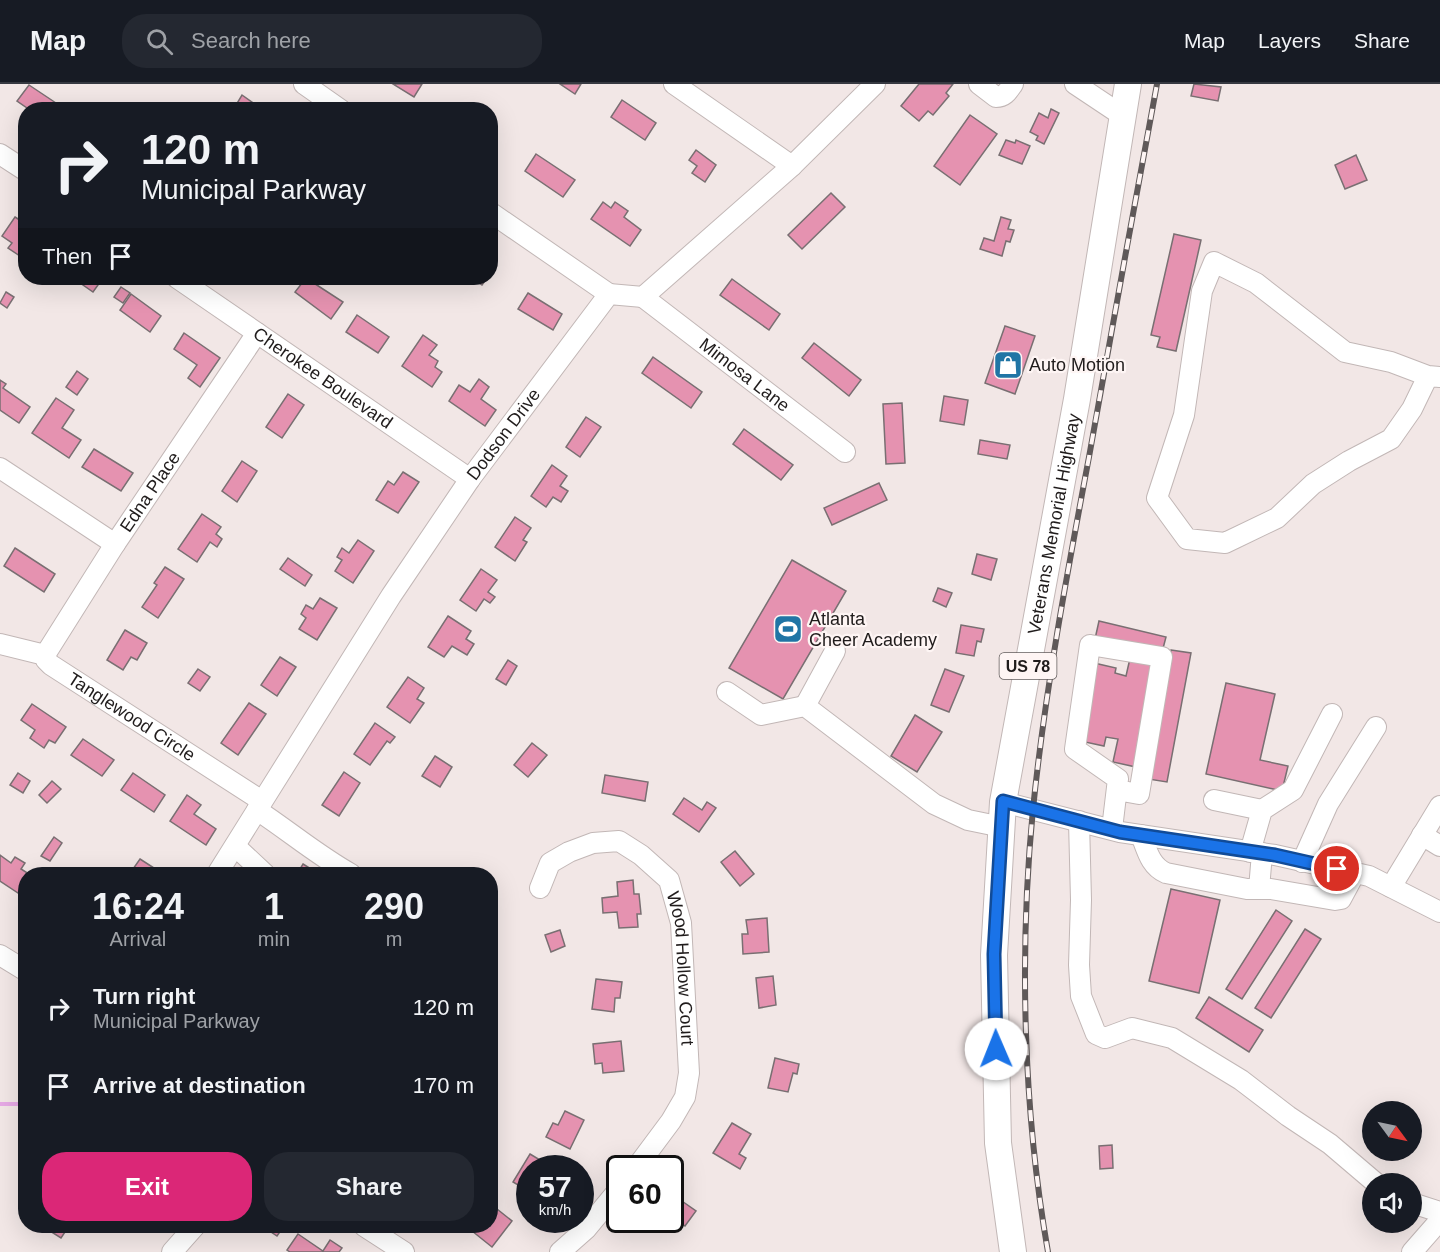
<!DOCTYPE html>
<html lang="en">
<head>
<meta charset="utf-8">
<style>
  :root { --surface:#171b24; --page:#242831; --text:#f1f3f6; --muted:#9ea1a6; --line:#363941; --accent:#db2777 }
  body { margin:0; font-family:Helvetica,sans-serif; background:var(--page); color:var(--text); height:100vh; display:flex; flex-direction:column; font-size:22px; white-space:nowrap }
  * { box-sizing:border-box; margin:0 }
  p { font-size:20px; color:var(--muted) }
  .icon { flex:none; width:33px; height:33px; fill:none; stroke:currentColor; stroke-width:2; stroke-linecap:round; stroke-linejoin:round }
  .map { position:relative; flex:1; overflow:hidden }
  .panel { position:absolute; left:18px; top:783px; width:480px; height:366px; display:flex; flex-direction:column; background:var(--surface); border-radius:24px; box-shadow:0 6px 24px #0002 }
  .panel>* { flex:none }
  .top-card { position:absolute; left:18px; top:18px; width:480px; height:183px; border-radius:24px; box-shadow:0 6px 24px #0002; background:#171b24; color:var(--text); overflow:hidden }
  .needle { width:39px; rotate:123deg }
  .tools { position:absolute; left:1362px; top:1017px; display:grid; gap:12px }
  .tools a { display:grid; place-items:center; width:60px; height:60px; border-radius:50%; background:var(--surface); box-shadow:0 6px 24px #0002; font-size:30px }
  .speed { position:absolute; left:516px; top:1071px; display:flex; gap:12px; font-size:30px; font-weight:700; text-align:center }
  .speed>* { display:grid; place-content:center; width:78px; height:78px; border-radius:50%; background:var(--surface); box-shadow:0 6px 24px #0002; line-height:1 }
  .speed small { font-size:15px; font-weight:400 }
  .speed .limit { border:3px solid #111; border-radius:9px; background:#fff; color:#111 }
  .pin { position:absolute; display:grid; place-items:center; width:51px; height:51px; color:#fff; margin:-26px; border:3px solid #fff; border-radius:50%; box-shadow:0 2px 6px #0007 }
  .me { position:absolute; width:66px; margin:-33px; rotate:359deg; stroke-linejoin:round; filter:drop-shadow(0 0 4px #0008) }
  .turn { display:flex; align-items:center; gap:21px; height:126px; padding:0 24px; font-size:27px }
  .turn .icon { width:78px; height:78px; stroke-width:2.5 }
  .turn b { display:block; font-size:42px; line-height:51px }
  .then { display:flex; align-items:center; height:57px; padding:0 24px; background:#0003; gap:12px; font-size:22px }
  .eta { display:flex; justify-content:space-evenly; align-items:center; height:102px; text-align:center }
  .eta b { font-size:36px; font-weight:600; line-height:42px }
  .cta { display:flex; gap:12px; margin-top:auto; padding:12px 24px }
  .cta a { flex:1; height:69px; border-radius:24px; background:var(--accent); color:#fff; font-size:24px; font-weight:600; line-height:69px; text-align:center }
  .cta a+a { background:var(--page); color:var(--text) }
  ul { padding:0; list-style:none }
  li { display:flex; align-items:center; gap:18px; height:78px; padding:0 24px }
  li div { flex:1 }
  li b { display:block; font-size:22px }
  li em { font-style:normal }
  header { display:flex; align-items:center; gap:36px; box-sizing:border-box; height:84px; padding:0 30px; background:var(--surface); border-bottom:2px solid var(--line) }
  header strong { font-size:28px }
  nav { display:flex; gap:33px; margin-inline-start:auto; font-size:21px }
  .search { width:420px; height:54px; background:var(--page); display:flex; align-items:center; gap:15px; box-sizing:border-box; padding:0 21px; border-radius:24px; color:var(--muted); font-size:22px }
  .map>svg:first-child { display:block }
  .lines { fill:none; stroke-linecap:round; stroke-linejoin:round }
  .stream { stroke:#e6a9e5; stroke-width:4 }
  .building { fill:#e592b0; stroke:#796f72; stroke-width:1.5 }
  .minor-casing { stroke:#c2b7b6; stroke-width:22 }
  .major-casing { stroke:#c2b7b6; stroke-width:28 }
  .minor { stroke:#fff; stroke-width:20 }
  .major { stroke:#fff; stroke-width:26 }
  .rail-casing { stroke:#5f5959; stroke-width:6 }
  .rail { stroke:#fef5f4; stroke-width:4; stroke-dasharray:11; stroke-linecap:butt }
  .route-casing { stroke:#114b97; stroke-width:15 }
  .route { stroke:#1a73e8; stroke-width:10 }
  .labels { text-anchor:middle; stroke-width:4.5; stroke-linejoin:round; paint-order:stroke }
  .shield { fill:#fef5f4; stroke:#635d5d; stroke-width:1.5 }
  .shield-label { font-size:16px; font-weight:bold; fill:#201c1c }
  .poi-label { font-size:18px; fill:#201c1c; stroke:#fef5f4; text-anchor:start }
  .street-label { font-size:18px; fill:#201c1c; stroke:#fef5f4 }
</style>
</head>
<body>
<header>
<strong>Map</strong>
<div class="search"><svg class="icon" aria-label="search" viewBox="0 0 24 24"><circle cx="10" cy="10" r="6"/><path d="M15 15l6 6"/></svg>Search here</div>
<nav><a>Map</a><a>Layers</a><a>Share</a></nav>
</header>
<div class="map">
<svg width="1440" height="1168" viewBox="0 0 1440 1168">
  <rect width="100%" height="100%" fill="#f2e7e6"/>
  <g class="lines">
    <!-- stream -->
    <polyline class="stream" points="0,1020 26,1020"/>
  </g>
  <!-- building -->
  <g class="building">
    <polygon points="393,0 422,0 414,13"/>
    <polygon points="560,0 581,0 575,10"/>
    <polygon points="919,0 953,0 946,9 949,12 933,31 928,27 919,37 901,22"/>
    <polygon points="1194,0 1221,3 1218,17 1191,12"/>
    <polygon points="29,1 65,25 64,26 30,26 17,17"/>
    <polygon points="242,11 263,26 233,26"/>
    <polygon points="622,16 656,39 645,56 611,33"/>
    <polygon points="1051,25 1059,29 1044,60 1036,56 1038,52 1030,48 1039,29 1048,34"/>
    <polygon points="970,31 997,50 960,101 934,82"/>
    <polygon points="1006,56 1015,59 1016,56 1030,62 1022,80 999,71"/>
    <polygon points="696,66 716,81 705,98 692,89 697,82 689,76"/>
    <polygon points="536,70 575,96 563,113 525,87"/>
    <polygon points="1356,71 1367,96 1345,105 1335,81"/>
    <polygon points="831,109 845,123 802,165 788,151"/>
    <polygon points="603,118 611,124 615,118 628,127 624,133 641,146 630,162 591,135"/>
    <polygon points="15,133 26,140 26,167 20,172 8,164 12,159 2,152"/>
    <polygon points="1001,133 1011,136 1008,145 1014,146 1010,158 1006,157 1002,172 980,165 984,154 994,157"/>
    <polygon points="1174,150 1201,156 1176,267 1157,263 1160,253 1151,251"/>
    <polygon points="73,194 103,194 93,208"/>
    <polygon points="306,194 343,218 331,235 295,208"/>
    <polygon points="471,194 487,194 482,201"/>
    <polygon points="732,195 780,230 769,246 720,211"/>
    <polygon points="121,203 130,209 123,219 114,213"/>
    <polygon points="6,208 14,213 7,224 0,219"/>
    <polygon points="528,209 562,230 553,246 518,225"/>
    <polygon points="131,210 161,232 150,248 120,226"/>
    <polygon points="357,231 389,253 378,269 346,248"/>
    <polygon points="1005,242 1035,252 1015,310 985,299"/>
    <polygon points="184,249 220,274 200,303 188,294 197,281 174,265"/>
    <polygon points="423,251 437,261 429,271 438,277 435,283 442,288 432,303 402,282"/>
    <polygon points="814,259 861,296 849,312 802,274"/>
    <polygon points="653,273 702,308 691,324 642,289"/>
    <polygon points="77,287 88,295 77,311 66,303"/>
    <polygon points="479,295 489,303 481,315 496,326 485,342 449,317 459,301 470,308"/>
    <polygon points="0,296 6,300 3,304 30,323 19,339 0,326"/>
    <polygon points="288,310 304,321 282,354 266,343"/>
    <polygon points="944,312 968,316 964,341 940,337"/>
    <polygon points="56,314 74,326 62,344 81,356 69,374 32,349"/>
    <polygon points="902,319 905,379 886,380 883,320"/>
    <polygon points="586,333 601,343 580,373 566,363"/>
    <polygon points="744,345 793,381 781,396 733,360"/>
    <polygon points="980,356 1010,361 1007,375 978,370"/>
    <polygon points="94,365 133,389 121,407 82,383"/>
    <polygon points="242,377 257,387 237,418 222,407"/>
    <polygon points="552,381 567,392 560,402 568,407 561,418 553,413 546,423 531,412"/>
    <polygon points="403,388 419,398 398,429 376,416 388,397 394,401"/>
    <polygon points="879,399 887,416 832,441 824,424"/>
    <polygon points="202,430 221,443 216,450 222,455 217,463 210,458 197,478 178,465"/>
    <polygon points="515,433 531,444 523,456 527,458 515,477 495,463"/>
    <polygon points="358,456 374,467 353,499 335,487 342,476 337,473 342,464 349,469"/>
    <polygon points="15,464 55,490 44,508 4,482"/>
    <polygon points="977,470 997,475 991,496 972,490"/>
    <polygon points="288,474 312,491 305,502 280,485"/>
    <polygon points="792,476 846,507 783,615 729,584"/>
    <polygon points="165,483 184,495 158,534 142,523 157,501 154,499"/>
    <polygon points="481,485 497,496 488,508 495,513 490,519 484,515 476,527 460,516"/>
    <polygon points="938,504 952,509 946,523 933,517"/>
    <polygon points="320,514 337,524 317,556 299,545 306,534 301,530 306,521 313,525"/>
    <polygon points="448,532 471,547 466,555 474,560 467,571 452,562 444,573 428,563"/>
    <polygon points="1099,537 1166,553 1161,572 1095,555"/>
    <polygon points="961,541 984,545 981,558 977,557 974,572 956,569"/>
    <polygon points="125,546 147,559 137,576 131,573 123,586 107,576"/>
    <polygon points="1171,566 1191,569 1167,698 1148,695"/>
    <polygon points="1131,570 1159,576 1136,683 1113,678 1118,655 1106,653 1104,662 1085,658 1094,579 1116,584 1115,589 1126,592"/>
    <polygon points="280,573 296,583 277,612 261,601"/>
    <polygon points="508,576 517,582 506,601 496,595"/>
    <polygon points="198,585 210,593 200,607 188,599"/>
    <polygon points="945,585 964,592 949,628 931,621"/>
    <polygon points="408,593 424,604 417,615 424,619 410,639 387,623"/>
    <polygon points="1226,599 1275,610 1260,676 1288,682 1282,707 1206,690"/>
    <polygon points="249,619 266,630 238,671 221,659"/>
    <polygon points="32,620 66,643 55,659 49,656 44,664 30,654 35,646 21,636"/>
    <polygon points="915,631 942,648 917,688 891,672"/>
    <polygon points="375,639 395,653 390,659 387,657 370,681 354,670"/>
    <polygon points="83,655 114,676 102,692 71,671"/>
    <polygon points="532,659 547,671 528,693 514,681"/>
    <polygon points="435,672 452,683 440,703 422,692"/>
    <polygon points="344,688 360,699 339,732 322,721"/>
    <polygon points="18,689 30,697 23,709 10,701"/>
    <polygon points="133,689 165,711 154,728 121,706"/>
    <polygon points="605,691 648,698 645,717 602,709"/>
    <polygon points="52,697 61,705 47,719 39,711"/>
    <polygon points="187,711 201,721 194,730 216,745 206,761 170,737"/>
    <polygon points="684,714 702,726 707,718 716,724 699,748 673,730"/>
    <polygon points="54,753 62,759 50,777 41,772"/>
    <polygon points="735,767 754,790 740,802 721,778"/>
    <polygon points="0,771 11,779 15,773 25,779 21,785 29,790 26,790 26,797 18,809 0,797"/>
    <polygon points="140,775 154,784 150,790 141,790 133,785"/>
    <polygon points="303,780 319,790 297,790"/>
    <polygon points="633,796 634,810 639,810 641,830 637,830 638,843 619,844 617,828 603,829 602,814 618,812 617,798"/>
    <polygon points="1171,805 1220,816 1199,909 1149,897"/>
    <polygon points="1276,826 1292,837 1242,915 1226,905"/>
    <polygon points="767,834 769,868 743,870 742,850 748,850 746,836"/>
    <polygon points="1305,845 1321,855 1271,934 1255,924"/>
    <polygon points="560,846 565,862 551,868 545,851"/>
    <polygon points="773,892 776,921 759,924 756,894"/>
    <polygon points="596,895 622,898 620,914 615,914 614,928 592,925"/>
    <polygon points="1209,913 1263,946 1249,968 1196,934"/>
    <polygon points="621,957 624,987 603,989 602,979 595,980 593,960"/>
    <polygon points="775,974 799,980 797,990 793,989 788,1008 768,1004"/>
    <polygon points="565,1027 584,1036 570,1065 546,1053 553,1039 558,1041"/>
    <polygon points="732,1039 751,1050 739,1070 746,1074 740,1085 713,1069"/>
    <polygon points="1112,1061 1113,1084 1100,1085 1099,1062"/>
    <polygon points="530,1070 545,1079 542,1084 530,1084 528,1107 513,1098"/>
    <polygon points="679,1115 696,1127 685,1142 670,1132 670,1128"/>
    <polygon points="492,1121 512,1137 492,1163 472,1147 476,1142 490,1142"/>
    <polygon points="42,1142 69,1142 61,1154"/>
    <polygon points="262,1142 284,1142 277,1152"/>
    <polygon points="298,1150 323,1167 330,1156 342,1164 339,1168 290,1168 287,1166"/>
  </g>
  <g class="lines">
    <!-- minor casing -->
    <g class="minor-casing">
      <g id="minor">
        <polyline points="304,0 341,26"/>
        <polyline points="674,0 792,82"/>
        <path d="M979,0L996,13C1005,13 1008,7 1013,0"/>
        <polyline points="1075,0 1123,32"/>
        <polyline points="0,70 26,87"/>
        <polyline points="490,128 609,210"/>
        <path id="s1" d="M177,194L470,395"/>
        <path id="s2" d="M643,213L845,368"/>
        <polyline points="1428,292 1412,325 1391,355 1349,377 1313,400 1277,434 1225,459 1187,455 1157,414 1184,331 1202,207 1214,178 1256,199 1345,268 1391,278 1428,292 1440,293"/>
        <polyline points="0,384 115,460"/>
        <polyline points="0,560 45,571"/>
        <path id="s3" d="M45,571L115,460L257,249"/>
        <path id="s4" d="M45,571L46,576L51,581L262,717"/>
        <polyline points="727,608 761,631 805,622 934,720 968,736 1002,743"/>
        <polyline points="805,622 835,567"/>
        <polyline points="1214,716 1262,726"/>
        <polyline points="1003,718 1120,748 1275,771 1369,792 1440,828"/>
        <path d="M257,726C289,747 317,771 351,790"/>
        <polyline points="1079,737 1081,816 1079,881 1081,912 1096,950 1105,954 1132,944 1172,954 1241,996 1288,1032 1330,1060 1377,1100"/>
        <polyline points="1112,745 1118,695 1075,665 1090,561 1162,573 1139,710 1117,706"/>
        <path d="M1141,751C1147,766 1150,782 1166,789L1247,805H1271L1335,816L1341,815L1355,789"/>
        <polyline points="1422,751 1440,762"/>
        <polyline points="235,762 265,790"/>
        <polyline points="1250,768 1262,726 1293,706 1332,630"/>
        <polyline points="1302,778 1328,720 1376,643"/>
        <path id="s5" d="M217,790L391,512L470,395L609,210L643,213L792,82L875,0"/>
        <polyline points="1391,803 1440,722"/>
        <path id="s6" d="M540,804L550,779L569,768L593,759L619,757L641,771L669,796L681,839L689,989L685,1013L671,1037L636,1084"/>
        <polyline points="1259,805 1262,769"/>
        <polyline points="0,871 26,887"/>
        <polyline points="1412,1119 1440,1128"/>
        <polyline points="364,1142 404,1168"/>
        <polyline points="172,1168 195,1142"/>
        <polyline points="560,1168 586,1145 620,1104"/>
        <polyline points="1412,1168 1440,1136"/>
      </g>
    </g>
    <!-- major casing -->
    <g class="major-casing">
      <g id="major">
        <path id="s7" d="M1013,1168L998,1059L994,871L1003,718L1077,315L1128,0"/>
      </g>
    </g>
    <!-- minor -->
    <use href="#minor" class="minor"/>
    <!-- major -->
    <use href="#major" class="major"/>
    <!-- rail casing -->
    <g class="rail-casing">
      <path id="rail" d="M1048,1168C1023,1026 1019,868 1033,725C1045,607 1067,490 1089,373C1111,249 1134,124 1157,0"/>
    </g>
    <!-- rail -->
    <use href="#rail" class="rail"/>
  </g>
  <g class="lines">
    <!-- route casing -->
    <g class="route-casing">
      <polyline id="route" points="996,965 994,870 1003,717 1120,748 1275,771 1337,785"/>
    </g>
    <!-- route -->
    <use href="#route" class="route"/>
  </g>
  <!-- icons -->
  <defs>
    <g id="shop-square" transform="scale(1.5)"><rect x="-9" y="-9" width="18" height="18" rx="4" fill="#2075a5" stroke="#fef5f4"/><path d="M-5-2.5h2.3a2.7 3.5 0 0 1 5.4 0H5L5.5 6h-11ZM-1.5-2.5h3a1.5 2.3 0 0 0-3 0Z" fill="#fff"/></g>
    <g id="stadium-square" transform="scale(1.5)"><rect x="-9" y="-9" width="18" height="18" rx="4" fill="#2075a5" stroke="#fef5f4"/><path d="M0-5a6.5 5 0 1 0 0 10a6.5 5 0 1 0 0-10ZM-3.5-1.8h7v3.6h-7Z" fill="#fff"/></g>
  </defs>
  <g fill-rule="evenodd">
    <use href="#shop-square" x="1008" y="281"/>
    <use href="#stadium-square" x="788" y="545"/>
  </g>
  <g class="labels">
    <!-- shield labels -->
    <rect class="shield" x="999.5" y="569" width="57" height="26" rx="4.5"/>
    <g class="shield-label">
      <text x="1028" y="588">US 78</text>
    </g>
    <!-- poi labels -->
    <g class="poi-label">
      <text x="1029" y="287">Auto Motion</text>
      <text x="809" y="541">Atlanta<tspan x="809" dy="21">Cheer Academy</tspan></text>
    </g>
    <!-- street labels -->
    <g class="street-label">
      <text dy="6" stroke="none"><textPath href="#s2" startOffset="128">Mimosa Lane</textPath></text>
      <text dy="6" stroke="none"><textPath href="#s1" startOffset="177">Cherokee Boulevard</textPath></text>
      <text dy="6" stroke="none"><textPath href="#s5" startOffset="525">Dodson Drive</textPath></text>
      <text dy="6" stroke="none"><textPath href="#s3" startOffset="194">Edna Place</textPath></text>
      <text dy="6" stroke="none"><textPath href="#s7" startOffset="734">Veterans Memorial Highway</textPath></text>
      <text dy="6" stroke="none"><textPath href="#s4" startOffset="108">Tanglewood Circle</textPath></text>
      <text dy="6" stroke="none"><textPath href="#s6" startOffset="254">Wood Hollow Court</textPath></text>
    </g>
  </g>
</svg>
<div class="tools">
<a><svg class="needle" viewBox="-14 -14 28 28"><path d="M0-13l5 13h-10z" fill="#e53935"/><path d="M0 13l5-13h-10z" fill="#9ea1a6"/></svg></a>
<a><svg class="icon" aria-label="sound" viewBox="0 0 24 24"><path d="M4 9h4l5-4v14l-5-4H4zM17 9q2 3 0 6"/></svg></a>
</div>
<div class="speed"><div>57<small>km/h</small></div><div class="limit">60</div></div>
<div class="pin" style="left:1337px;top:785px;background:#d93025"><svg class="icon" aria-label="arrive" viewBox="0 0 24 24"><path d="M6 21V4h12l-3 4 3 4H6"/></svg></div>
<svg class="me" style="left:996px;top:965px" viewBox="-20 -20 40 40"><circle r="19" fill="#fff"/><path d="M0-13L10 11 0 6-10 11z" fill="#1a73e8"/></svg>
<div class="top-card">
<div class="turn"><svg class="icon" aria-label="right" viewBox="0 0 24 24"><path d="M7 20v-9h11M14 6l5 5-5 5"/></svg><div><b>120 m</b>Municipal Parkway</div></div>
<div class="then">Then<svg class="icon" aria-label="arrive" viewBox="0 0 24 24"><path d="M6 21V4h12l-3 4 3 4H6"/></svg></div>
</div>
<section class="panel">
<div class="eta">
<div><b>16:24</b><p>Arrival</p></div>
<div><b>1</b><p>min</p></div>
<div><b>290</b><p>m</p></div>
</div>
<ul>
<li><svg class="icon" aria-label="right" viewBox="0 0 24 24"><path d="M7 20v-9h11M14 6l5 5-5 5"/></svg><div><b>Turn right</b><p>Municipal Parkway</p></div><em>120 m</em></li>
<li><svg class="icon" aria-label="arrive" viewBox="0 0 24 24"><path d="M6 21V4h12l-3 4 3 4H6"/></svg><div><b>Arrive at destination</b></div><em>170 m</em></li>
</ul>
<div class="cta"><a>Exit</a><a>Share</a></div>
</section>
</div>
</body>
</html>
